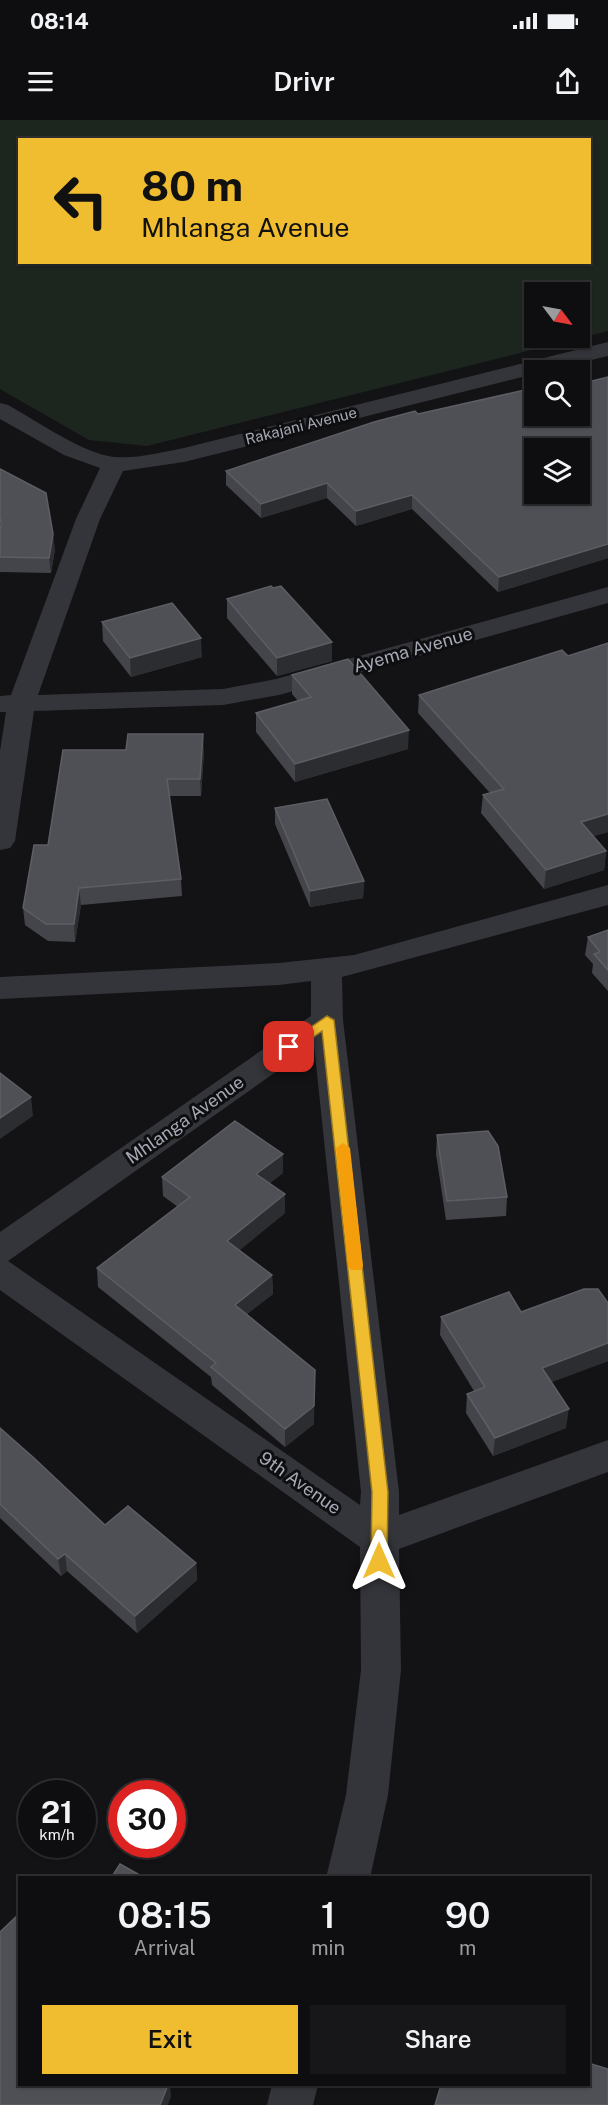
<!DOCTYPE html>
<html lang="en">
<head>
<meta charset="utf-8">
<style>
  :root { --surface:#0e0e10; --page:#171719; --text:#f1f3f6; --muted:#9b9c9f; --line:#2e2e30; --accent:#f0bd30 }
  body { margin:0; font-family:"Public Sans",sans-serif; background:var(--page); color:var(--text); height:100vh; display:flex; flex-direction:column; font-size:22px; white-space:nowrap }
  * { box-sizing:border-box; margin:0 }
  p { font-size:20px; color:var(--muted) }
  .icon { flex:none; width:33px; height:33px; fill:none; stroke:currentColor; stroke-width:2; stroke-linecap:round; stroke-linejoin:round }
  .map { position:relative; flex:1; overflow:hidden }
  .details { position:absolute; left:18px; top:1756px; width:572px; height:210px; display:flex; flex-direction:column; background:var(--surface); border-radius:0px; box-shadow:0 2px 4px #0004,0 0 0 2px var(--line) }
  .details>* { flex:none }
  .guide { position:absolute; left:18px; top:18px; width:573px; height:126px; border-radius:0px; box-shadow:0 2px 4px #0004,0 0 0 2px var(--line); background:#f0bd30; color:#111; overflow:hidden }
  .needle { width:39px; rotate:122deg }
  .controls { position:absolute; left:524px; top:162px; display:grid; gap:12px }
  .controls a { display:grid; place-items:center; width:66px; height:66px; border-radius:0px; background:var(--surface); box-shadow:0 2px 4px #0004,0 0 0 2px var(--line); font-size:30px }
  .speed { position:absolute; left:18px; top:1660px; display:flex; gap:12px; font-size:30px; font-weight:700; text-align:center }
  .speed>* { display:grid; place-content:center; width:78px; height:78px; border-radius:50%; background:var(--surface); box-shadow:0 2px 4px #0004,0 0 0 2px var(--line); line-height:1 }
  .speed small { font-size:15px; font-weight:400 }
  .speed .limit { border:9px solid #d22; background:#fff; color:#111 }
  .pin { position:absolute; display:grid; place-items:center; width:51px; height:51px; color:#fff; margin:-26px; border-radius:12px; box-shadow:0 3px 9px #0006 }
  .me { position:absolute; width:66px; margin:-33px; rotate:0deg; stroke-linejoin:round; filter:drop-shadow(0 0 4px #0008) }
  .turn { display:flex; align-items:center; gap:21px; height:126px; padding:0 24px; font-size:27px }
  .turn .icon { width:78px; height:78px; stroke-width:2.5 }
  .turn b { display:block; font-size:42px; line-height:51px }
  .eta { display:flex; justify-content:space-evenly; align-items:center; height:102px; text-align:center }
  .eta b { font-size:36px; font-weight:600; line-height:42px }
  .primary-button { display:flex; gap:12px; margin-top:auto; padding:12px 24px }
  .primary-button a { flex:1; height:69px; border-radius:0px; background:var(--accent); color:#111; font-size:24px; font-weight:600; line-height:69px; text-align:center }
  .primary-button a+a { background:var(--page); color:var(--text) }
  .status { display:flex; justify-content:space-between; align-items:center; height:42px; padding:0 30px; background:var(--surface); direction:ltr }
  .status svg { height:16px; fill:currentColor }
  header { display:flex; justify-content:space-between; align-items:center; height:78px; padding:0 24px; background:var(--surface); font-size:27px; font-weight:600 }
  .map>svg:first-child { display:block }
  .green { fill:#1d251f; fill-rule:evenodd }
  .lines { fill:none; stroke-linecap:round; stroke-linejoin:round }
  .minor { fill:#34353a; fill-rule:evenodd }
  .wall { fill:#44454a }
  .shaded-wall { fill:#2c2d30 }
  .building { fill:#4f5056; stroke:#5c5e64; stroke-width:1.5; fill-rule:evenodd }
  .route { fill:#f0bd30; stroke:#9c7b1f; stroke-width:1.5 }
  .slow { fill:#f59e0b }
  .labels { text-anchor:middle; stroke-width:6; stroke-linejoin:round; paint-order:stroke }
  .far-street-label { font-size:15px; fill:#a5a9b5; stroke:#0e0e10 }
  .street-label { font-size:18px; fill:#a5a9b5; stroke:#0e0e10 }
</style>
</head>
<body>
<div class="status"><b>08:14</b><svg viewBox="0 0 49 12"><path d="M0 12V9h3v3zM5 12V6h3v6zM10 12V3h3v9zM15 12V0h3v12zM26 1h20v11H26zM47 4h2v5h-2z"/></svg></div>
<header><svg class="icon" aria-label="menu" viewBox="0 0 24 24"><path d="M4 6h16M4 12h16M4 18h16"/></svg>Drivr<svg class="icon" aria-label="share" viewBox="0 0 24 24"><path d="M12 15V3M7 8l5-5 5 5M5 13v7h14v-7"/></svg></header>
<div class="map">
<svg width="608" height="1985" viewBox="0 0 608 1985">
  <rect width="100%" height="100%" fill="#131315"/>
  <!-- green -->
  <path class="green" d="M0,0H608V211L147,326L89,320L0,269ZM20,20H590V142H20ZM534,172H579V218H534Z"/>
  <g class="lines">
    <!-- minor -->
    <g class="minor">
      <path d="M608,222V236L549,250H534V254L184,342L123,351L100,399L38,575L223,569L276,559L608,467V483L279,575L223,585L34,591L15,721L10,728L0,730V631L6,592H0V576L11,575L76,399L100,348L64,335L0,299V283L8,285C35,300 84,334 114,337C137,339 162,332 184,328Z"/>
      <path d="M608,765V785L342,857L343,900L399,1372V1395L608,1320V1352L399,1429L401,1550L388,1675L370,1758H326L346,1675L361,1550L360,1427L0,1170V1112L311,896V861L279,865L0,879V857L279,843L354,835ZM314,925L361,1372L360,1385L8,1141Z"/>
      <polygon points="272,1965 318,1965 313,1985 267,1985"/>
    </g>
  </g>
  <!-- wall -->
  <g class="wall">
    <polygon points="534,257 534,296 592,261 608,257 608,438 498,472 412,389 356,406 327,378 261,398 226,365 226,351 418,294 526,270 527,259"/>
    <polygon points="0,411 55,429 51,453 0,452"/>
    <polygon points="273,468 332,541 277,556 227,498 227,479"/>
    <polygon points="102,502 202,537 131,557 103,521"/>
    <polygon points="608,523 608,712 593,716 606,731 604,750 544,769 481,693 483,675 490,673 418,593 419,575 568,536"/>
    <polygon points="292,555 408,629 295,662 256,612 256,593 298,581 292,574"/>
    <polygon points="204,632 201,676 169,676 181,759 182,776 81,785 75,822 48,821 25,805 23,788 48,725"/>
    <polygon points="275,688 364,761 363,778 310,787 275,704"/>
    <polygon points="608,810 608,871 592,853 593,844 585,835 588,817"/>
    <polygon points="437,1015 507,1077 506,1096 446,1100 436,1034"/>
    <polygon points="283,1053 270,1063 285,1093 239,1130 272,1155 273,1174 247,1194 314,1304 285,1327 212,1265 211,1257 98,1167 97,1148 178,1087 163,1076 162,1057"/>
    <polygon points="608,1183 608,1241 551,1262 566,1308 493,1336 466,1293 467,1274 474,1271 440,1215 441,1197 521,1192"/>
    <polygon points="0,1308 105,1405 196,1443 197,1460 137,1513 67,1451 61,1456 0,1398"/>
  </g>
  <!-- shaded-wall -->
  <g class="shaded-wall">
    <polygon points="327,363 327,378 261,398 261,384"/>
    <polygon points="412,375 412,389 356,406 356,391"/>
    <polygon points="53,414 55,429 51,453 49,438"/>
    <polygon points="608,424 608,438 498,472 499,457"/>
    <polygon points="201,518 202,537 131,557 130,538"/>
    <polygon points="332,522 332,541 277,556 277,538"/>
    <polygon points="409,610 408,629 295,662 295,644"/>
    <polygon points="203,614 204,632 201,676 200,659"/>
    <polygon points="608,694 608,712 579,721 581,702"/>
    <polygon points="606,731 604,750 544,769 546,750"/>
    <polygon points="364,761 363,778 310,787 310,771"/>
    <polygon points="79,768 81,785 75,822 74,804"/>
    <polygon points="31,977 33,996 0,1019 0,998"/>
    <polygon points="283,1034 283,1053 257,1073 256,1054"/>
    <polygon points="285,1074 285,1093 228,1140 227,1121"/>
    <polygon points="272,1155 273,1174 235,1203 235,1185"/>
    <polygon points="608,1223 608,1241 539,1267 542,1248"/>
    <polygon points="315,1250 314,1304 285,1327 285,1309"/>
    <polygon points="569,1289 566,1308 493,1336 495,1318"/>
    <polygon points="65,1434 67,1451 61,1456 58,1439"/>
    <polygon points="196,1443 197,1460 137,1513 135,1496"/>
    <polygon points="168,1965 170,1965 171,1976 168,1985 160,1985"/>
  </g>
  <!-- building -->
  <g class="building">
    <path d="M576,247L592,261L608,257V424L499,457L412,375L356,391L327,363L261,384L226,351L374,302L415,291L418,294L534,268V296H579V250H562ZM534,328H579V374H534Z"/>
    <polygon points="534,257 534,265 527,259"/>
    <polygon points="0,349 46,373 53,414 49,438 0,437 0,411 1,405 0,394"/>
    <polygon points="271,466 273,468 281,466 332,522 277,538 227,479"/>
    <polygon points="172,483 201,518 130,538 102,502"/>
    <polygon points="608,523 608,694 581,702 606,731 546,750 483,675 504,669 419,575 562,530 568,536"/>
    <polygon points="348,539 409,610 295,644 256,593 311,577 292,555"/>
    <polygon points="128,614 203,614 200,659 167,659 181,759 79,768 74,804 46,804 23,788 34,725 48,725 63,630 126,630"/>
    <polygon points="327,679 364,761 310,771 275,688"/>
    <polygon points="608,810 608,850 594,834 600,832 588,817"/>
    <polygon points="0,953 31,977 0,998"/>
    <polygon points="235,1001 283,1034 256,1054 285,1074 227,1121 272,1155 235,1185 315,1250 314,1286 285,1309 211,1247 216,1243 97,1148 190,1077 162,1057"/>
    <polygon points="488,1011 498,1026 507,1077 447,1081 437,1015"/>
    <polygon points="584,1169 598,1169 608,1183 608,1223 542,1248 569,1289 495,1318 467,1274 485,1267 441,1197 509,1172 521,1192"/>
    <polygon points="0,1308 34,1338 105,1405 128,1386 196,1443 135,1496 65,1434 58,1439 0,1384"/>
    <polygon points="120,1744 145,1758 111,1758"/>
    <polygon points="20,1793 20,1965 168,1965 160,1985 0,1985 0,1812"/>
    <polygon points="588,1943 608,1949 608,1985 435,1985 441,1965 588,1965"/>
  </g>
  <!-- route -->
  <polygon class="route" points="327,896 334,900 388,1372 387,1441 385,1446 379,1448 373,1446 371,1441 372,1372 322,911 294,931 289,932 282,927"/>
  <!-- slow -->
  <polygon class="slow" points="343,1023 350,1028 363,1146 361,1150 351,1150 348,1146 336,1028"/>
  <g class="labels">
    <!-- far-street labels -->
    <g class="far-street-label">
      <text transform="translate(301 306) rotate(-14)" y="5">Rakajani Avenue</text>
    </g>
    <!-- street labels -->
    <g class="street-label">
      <text transform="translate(413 530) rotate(-16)" y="6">Ayema Avenue</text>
      <text transform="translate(185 1000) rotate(-35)" y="6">Mhlanga Avenue</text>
      <text transform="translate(300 1363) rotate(35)" y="6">9th Avenue</text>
    </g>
  </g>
</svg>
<div class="controls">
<a><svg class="needle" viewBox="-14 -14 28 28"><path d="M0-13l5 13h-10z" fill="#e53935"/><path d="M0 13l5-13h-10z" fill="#9b9c9f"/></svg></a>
<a><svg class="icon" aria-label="search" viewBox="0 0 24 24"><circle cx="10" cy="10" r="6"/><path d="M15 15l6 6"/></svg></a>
<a><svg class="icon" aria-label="layers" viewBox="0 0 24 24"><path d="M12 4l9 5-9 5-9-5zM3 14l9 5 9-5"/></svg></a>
</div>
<div class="speed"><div>21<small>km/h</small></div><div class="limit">30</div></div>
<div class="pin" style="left:289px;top:927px;background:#d93025"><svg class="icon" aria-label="arrive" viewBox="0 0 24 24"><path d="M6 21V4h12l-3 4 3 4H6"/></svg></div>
<svg class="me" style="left:379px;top:1441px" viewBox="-20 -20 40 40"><path d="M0-17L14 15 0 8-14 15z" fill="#f0bd30" stroke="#fff" stroke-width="4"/></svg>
<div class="guide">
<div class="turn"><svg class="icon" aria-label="left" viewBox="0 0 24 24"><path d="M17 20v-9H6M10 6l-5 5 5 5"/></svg><div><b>80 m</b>Mhlanga Avenue</div></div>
</div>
<section class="details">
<div class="eta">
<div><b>08:15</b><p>Arrival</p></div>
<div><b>1</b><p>min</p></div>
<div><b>90</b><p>m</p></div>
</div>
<div class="primary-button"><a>Exit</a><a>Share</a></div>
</section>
</div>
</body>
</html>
